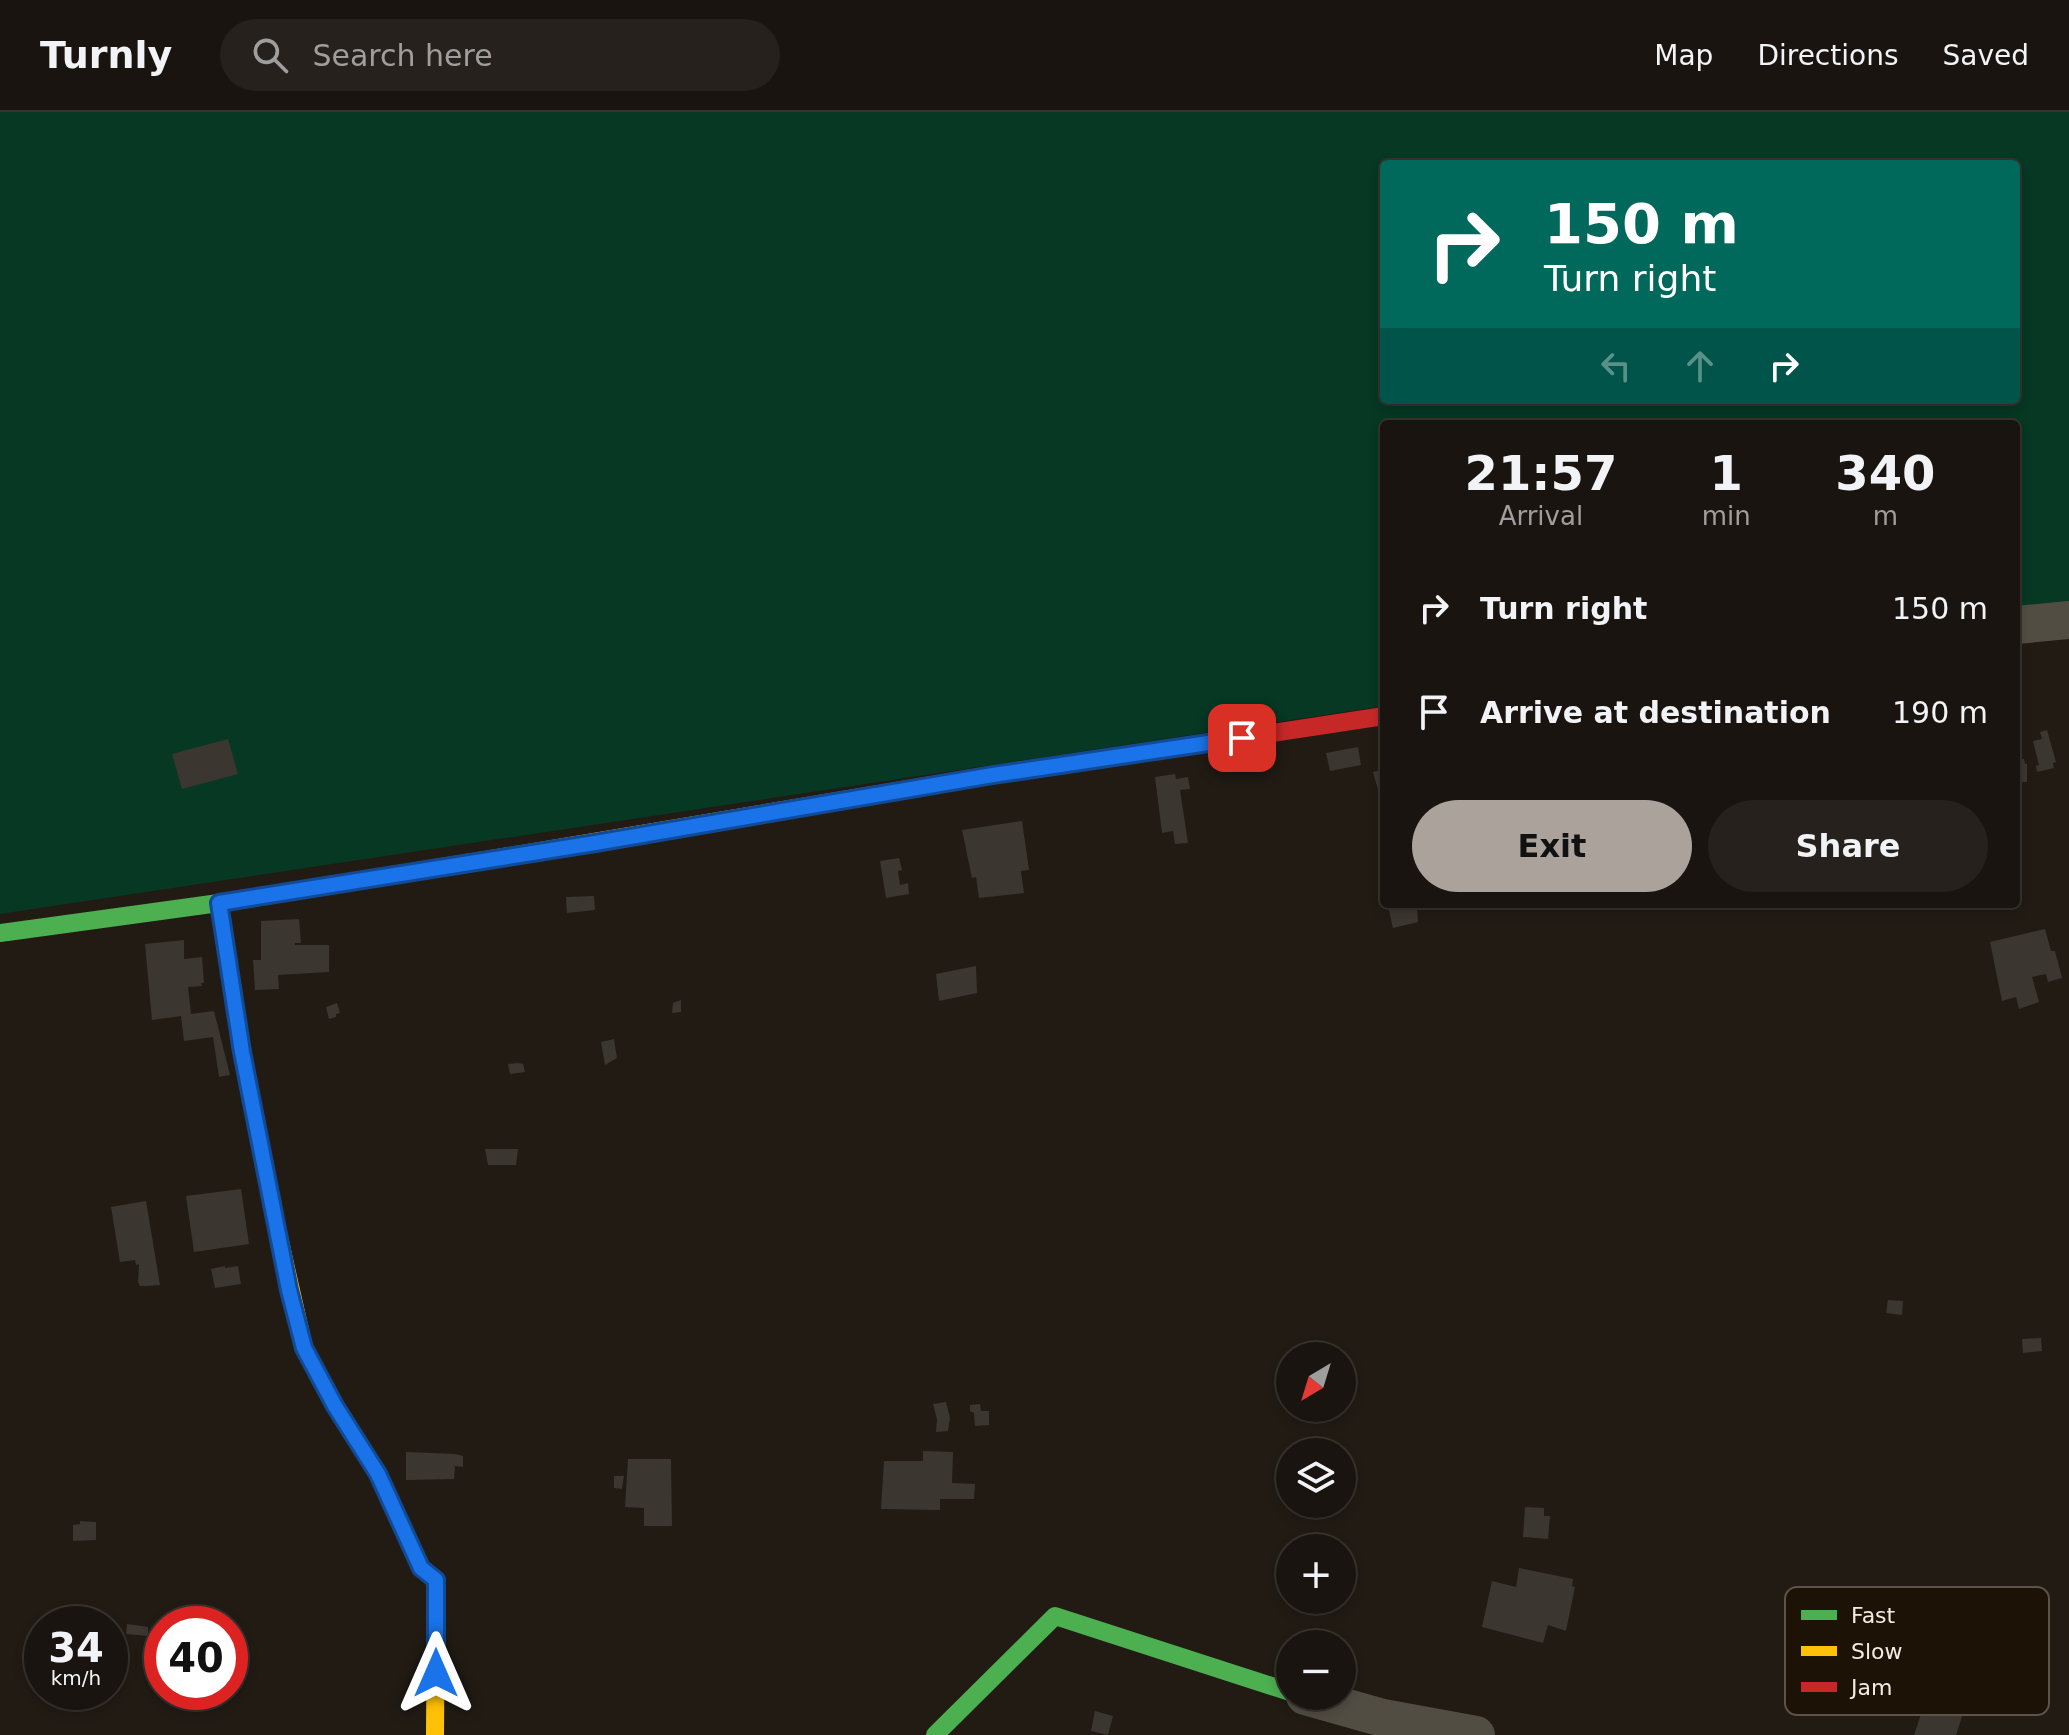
<!DOCTYPE html>
<html lang="en">
<head>
<meta charset="utf-8">
<style>
  :root { --surface:#19140f; --page:#26211d; --text:#f1f3f6; --muted:#9f9e9e; --line:#37332f; --accent:#aaa29b }
  body { margin:0; font-family:"DejaVu Sans",sans-serif; background:var(--page); color:var(--text); height:100vh; display:flex; flex-direction:column; font-size:30px; white-space:nowrap }
  * { box-sizing:border-box; margin:0 }
  p { font-size:26px; color:var(--muted) }
  .icon { flex:none; width:44px; height:44px; fill:none; stroke:currentColor; stroke-width:2; stroke-linecap:round; stroke-linejoin:round }
  .map { position:relative; flex:1; overflow:hidden }
  .details { position:absolute; left:1380px; top:308px; width:640px; height:488px; display:flex; flex-direction:column; background:var(--surface); border-radius:8px; box-shadow:0 4px 12px #0003,0 0 0 2px var(--line) }
  .details>* { flex:none }
  .banner { position:absolute; left:1380px; top:48px; width:640px; height:244px; border-radius:8px; box-shadow:0 4px 12px #0003,0 0 0 2px var(--line); background:#00695c; color:#fff; overflow:hidden }
  .needle { width:52px; rotate:218deg }
  .buttons { position:absolute; left:1276px; top:1230px; display:grid; gap:16px }
  .buttons a { display:grid; place-items:center; width:80px; height:80px; border-radius:50%; background:var(--surface); box-shadow:0 4px 12px #0003,0 0 0 2px var(--line); font-size:40px }
  .speed { position:absolute; left:24px; top:1494px; display:flex; gap:16px; font-size:40px; font-weight:700; text-align:center }
  .speed>* { display:grid; place-content:center; width:104px; height:104px; border-radius:50%; background:var(--surface); box-shadow:0 4px 12px #0003,0 0 0 2px var(--line); line-height:1 }
  .speed small { font-size:20px; font-weight:400 }
  .speed .limit { border:12px solid #d22; background:#fff; color:#111 }
  .pin { position:absolute; display:grid; place-items:center; width:68px; height:68px; color:#fff; margin:-34px; border-radius:16px; box-shadow:0 4px 12px #0006 }
  .me { position:absolute; width:88px; margin:-44px; rotate:0deg; stroke-linejoin:round; filter:drop-shadow(0 0 6px #0008) }
  .turn { display:flex; align-items:center; gap:28px; height:168px; padding:0 32px; font-size:36px }
  .turn .icon { width:104px; height:104px; stroke-width:2.5 }
  .turn b { display:block; font-size:56px; line-height:68px }
  .lanes { display:flex; align-items:center; height:76px; padding:0 32px; background:#0003; justify-content:center; gap:40px; direction:ltr }
  .lanes .off { opacity:.35 }
  .eta { display:flex; justify-content:space-evenly; align-items:center; height:136px; text-align:center }
  .eta b { font-size:48px; font-weight:800; line-height:56px }
  .cta { display:flex; gap:16px; margin-top:auto; padding:16px 32px }
  .cta a { flex:1; height:92px; border-radius:48px; background:var(--accent); color:#111; font-size:32px; font-weight:800; line-height:92px; text-align:center }
  .cta a+a { background:var(--page); color:var(--text) }
  ul { padding:0; list-style:none }
  li { display:flex; align-items:center; gap:24px; height:104px; padding:0 32px }
  li div { flex:1 }
  li b { display:block; font-size:30px }
  li em { font-style:normal }
  header { display:flex; align-items:center; gap:48px; box-sizing:border-box; height:112px; padding:0 40px; background:var(--surface); border-bottom:2px solid var(--line) }
  header strong { font-size:38px }
  nav { display:flex; gap:44px; margin-inline-start:auto; font-size:28px }
  .search { width:560px; height:72px; background:var(--page); display:flex; align-items:center; gap:20px; box-sizing:border-box; padding:0 28px; border-radius:44px; color:var(--muted); font-size:30px }
  .map>svg:first-child { display:block }
  .green { fill:#063824; fill-rule:evenodd }
  .building { fill:#3b362f }
  .lines { fill:none; stroke-linecap:round; stroke-linejoin:round }
  .street { stroke:#524d43; stroke-width:38 }
  .fast { stroke:#4caf50; stroke-width:18 }
  .slow { stroke:#ffc107; stroke-width:18 }
  .jam { stroke:#c62828; stroke-width:18 }
  .route-casing { stroke:#114b97; stroke-width:20 }
  .route { stroke:#1a73e8; stroke-width:14 }
  .key { fill:#1d1206; stroke:#5d5348; stroke-width:2 }
  .key-label { font-size:22px; fill:#f3ebe3 }
</style>
</head>
<body>
<header>
<strong>Turnly</strong>
<div class="search"><svg class="icon" aria-label="search" viewBox="0 0 24 24"><circle cx="10" cy="10" r="6"/><path d="M15 15l6 6"/></svg>Search here</div>
<nav><a>Map</a><a>Directions</a><a>Saved</a></nav>
</header>
<div class="map">
<svg width="2069" height="1623" viewBox="0 0 2069 1623">
  <rect width="100%" height="100%" fill="#211b14"/>
  <!-- green -->
  <path class="green" d="M0,0H2069V492L2016,500V312H1384V594L0,802ZM1384,52H2016V288H1384Z"/>
  <!-- building -->
  <g class="building">
    <polygon points="2047,618 2056,650 2053,651 2054,656 2037,660 2036,654 2039,653 2033,629 2042,627 2040,620"/>
    <polygon points="228,627 238,662 182,677 172,642"/>
    <polygon points="1358,635 1361,653 1330,659 1326,641"/>
    <polygon points="2016,646 2024,647 2025,652 2027,652 2027,670 2016,670"/>
    <polygon points="1384,657 1384,696 1383,696 1373,660"/>
    <polygon points="1175,662 1176,667 1188,665 1190,677 1180,678 1188,731 1175,732 1173,719 1162,721 1155,665"/>
    <polygon points="1022,709 1029,758 1021,759 1024,781 979,786 976,765 972,766 962,718"/>
    <polygon points="899,746 902,758 898,759 900,773 908,771 909,782 886,786 880,749"/>
    <polygon points="594,784 595,798 567,801 566,785"/>
    <polygon points="1399,792 1417,793 1418,810 1393,816 1388,794"/>
    <polygon points="299,807 301,831 295,831 295,833 329,833 329,860 278,863 279,877 255,878 253,848 261,848 261,809"/>
    <polygon points="2045,817 2051,839 2055,839 2062,866 2048,870 2046,862 2032,865 2039,890 2019,897 2016,885 2002,889 1990,830"/>
    <polygon points="184,828 184,847 202,845 204,871 201,871 202,874 188,875 191,902 214,899 230,963 219,965 213,925 184,929 181,904 152,908 145,832"/>
    <polygon points="976,854 977,881 939,889 936,862"/>
    <polygon points="681,888 681,900 672,901 673,891"/>
    <polygon points="337,891 340,901 336,902 336,905 329,907 326,895"/>
    <polygon points="614,927 617,946 605,953 601,930"/>
    <polygon points="518,951 523,952 525,960 510,962 508,952"/>
    <polygon points="485,1037 518,1037 516,1053 488,1053"/>
    <polygon points="241,1077 249,1132 194,1140 186,1084"/>
    <polygon points="146,1089 160,1173 147,1174 140,1174 138,1170 139,1152 136,1153 135,1148 120,1150 111,1095"/>
    <polygon points="225,1154 225,1156 238,1154 241,1172 215,1176 211,1157"/>
    <polygon points="1888,1188 1903,1189 1902,1203 1886,1201"/>
    <polygon points="2041,1226 2042,1239 2023,1241 2022,1227"/>
    <polygon points="946,1290 950,1306 948,1319 936,1320 937,1307 933,1292"/>
    <polygon points="980,1292 981,1299 989,1299 989,1313 975,1314 974,1301 970,1299 970,1293"/>
    <polygon points="923,1339 953,1340 952,1371 975,1372 974,1387 940,1387 940,1398 881,1397 884,1349 923,1349"/>
    <polygon points="406,1340 455,1342 463,1344 463,1355 455,1354 454,1367 406,1368"/>
    <polygon points="628,1347 671,1347 672,1414 644,1414 644,1396 625,1395"/>
    <polygon points="614,1364 624,1364 622,1377 614,1376"/>
    <polygon points="1525,1395 1544,1396 1544,1404 1550,1404 1548,1427 1523,1425"/>
    <polygon points="80,1409 96,1410 96,1428 73,1429 73,1413 80,1412"/>
    <polygon points="1519,1456 1573,1467 1572,1474 1575,1475 1566,1519 1548,1513 1543,1531 1482,1515 1492,1469 1516,1475"/>
    <polygon points="127,1512 148,1515 148,1524 126,1522"/>
    <polygon points="1956,1589 1966,1592 1956,1623 1914,1623 1925,1590 1953,1597"/>
    <polygon points="1095,1599 1113,1604 1108,1623 1091,1619"/>
  </g>
  <g class="lines">
    <!-- street -->
    <g class="street">
      <polyline points="2016,513 2069,508"/>
      <polyline points="1305,1584 1383,1606 1476,1623"/>
    </g>
    <!-- fast -->
    <g class="fast">
      <polyline points="0,821 219,791 492,747"/>
      <polyline points="935,1623 1055,1504 1290,1580"/>
    </g>
    <!-- slow -->
    <g class="slow">
      <polyline points="492,747 993,663 1180,635"/>
      <polyline points="278,1121 304,1236 335,1294 378,1362 421,1456 436,1468 435,1623"/>
    </g>
    <!-- jam -->
    <g class="jam">
      <polyline points="1180,635 1384,604"/>
      <polyline points="219,791 242,940 278,1121"/>
    </g>
  </g>
  <g class="lines">
    <!-- route casing -->
    <g class="route-casing">
      <polyline id="route" points="436,1561 436,1468 421,1456 378,1362 335,1294 304,1236 289,1178 242,940 219,791 595,731 993,663 1242,626"/>
    </g>
    <!-- route -->
    <use href="#route" class="route"/>
  </g>
  <!-- legend -->
  <rect x="1785" y="1475" width="264" height="128" rx="12" class="key"/>
  <rect x="1801" y="1498" width="36" height="10" fill="#4caf50"/>
  <rect x="1801" y="1534" width="36" height="10" fill="#ffc107"/>
  <rect x="1801" y="1570" width="36" height="10" fill="#c62828"/>
  <g class="key-label">
    <text x="1851" y="1511">Fast</text>
    <text x="1851" y="1547">Slow</text>
    <text x="1851" y="1583">Jam</text>
  </g>
</svg>
<div class="buttons">
<a><svg class="needle" viewBox="-14 -14 28 28"><path d="M0-13l5 13h-10z" fill="#e53935"/><path d="M0 13l5-13h-10z" fill="#9f9e9e"/></svg></a>
<a><svg class="icon" aria-label="layers" viewBox="0 0 24 24"><path d="M12 4l9 5-9 5-9-5zM3 14l9 5 9-5"/></svg></a>
<a>+</a>
<a>−</a>
</div>
<div class="speed"><div>34<small>km/h</small></div><div class="limit">40</div></div>
<div class="pin" style="left:1242px;top:626px;background:#d93025"><svg class="icon" aria-label="arrive" viewBox="0 0 24 24"><path d="M6 21V4h12l-3 4 3 4H6"/></svg></div>
<svg class="me" style="left:436px;top:1561px" viewBox="-20 -20 40 40"><path d="M0-17L14 15 0 8-14 15z" fill="#1a73e8" stroke="#fff" stroke-width="4"/></svg>
<div class="banner">
<div class="turn"><svg class="icon" aria-label="right" viewBox="0 0 24 24"><path d="M7 20v-9h11M14 6l5 5-5 5"/></svg><div><b>150 m</b>Turn right</div></div>
<div class="lanes"><svg class="icon off" aria-label="left" viewBox="0 0 24 24"><path d="M17 20v-9H6M10 6l-5 5 5 5"/></svg><svg class="icon off" aria-label="ahead" viewBox="0 0 24 24"><path d="M12 20V5M6 11l6-6 6 6"/></svg><svg class="icon" aria-label="right" viewBox="0 0 24 24"><path d="M7 20v-9h11M14 6l5 5-5 5"/></svg></div>
</div>
<section class="details">
<div class="eta">
<div><b>21:57</b><p>Arrival</p></div>
<div><b>1</b><p>min</p></div>
<div><b>340</b><p>m</p></div>
</div>
<ul>
<li><svg class="icon" aria-label="right" viewBox="0 0 24 24"><path d="M7 20v-9h11M14 6l5 5-5 5"/></svg><div><b>Turn right</b></div><em>150 m</em></li>
<li><svg class="icon" aria-label="arrive" viewBox="0 0 24 24"><path d="M6 21V4h12l-3 4 3 4H6"/></svg><div><b>Arrive at destination</b></div><em>190 m</em></li>
</ul>
<div class="cta"><a>Exit</a><a>Share</a></div>
</section>
</div>
</body>
</html>
